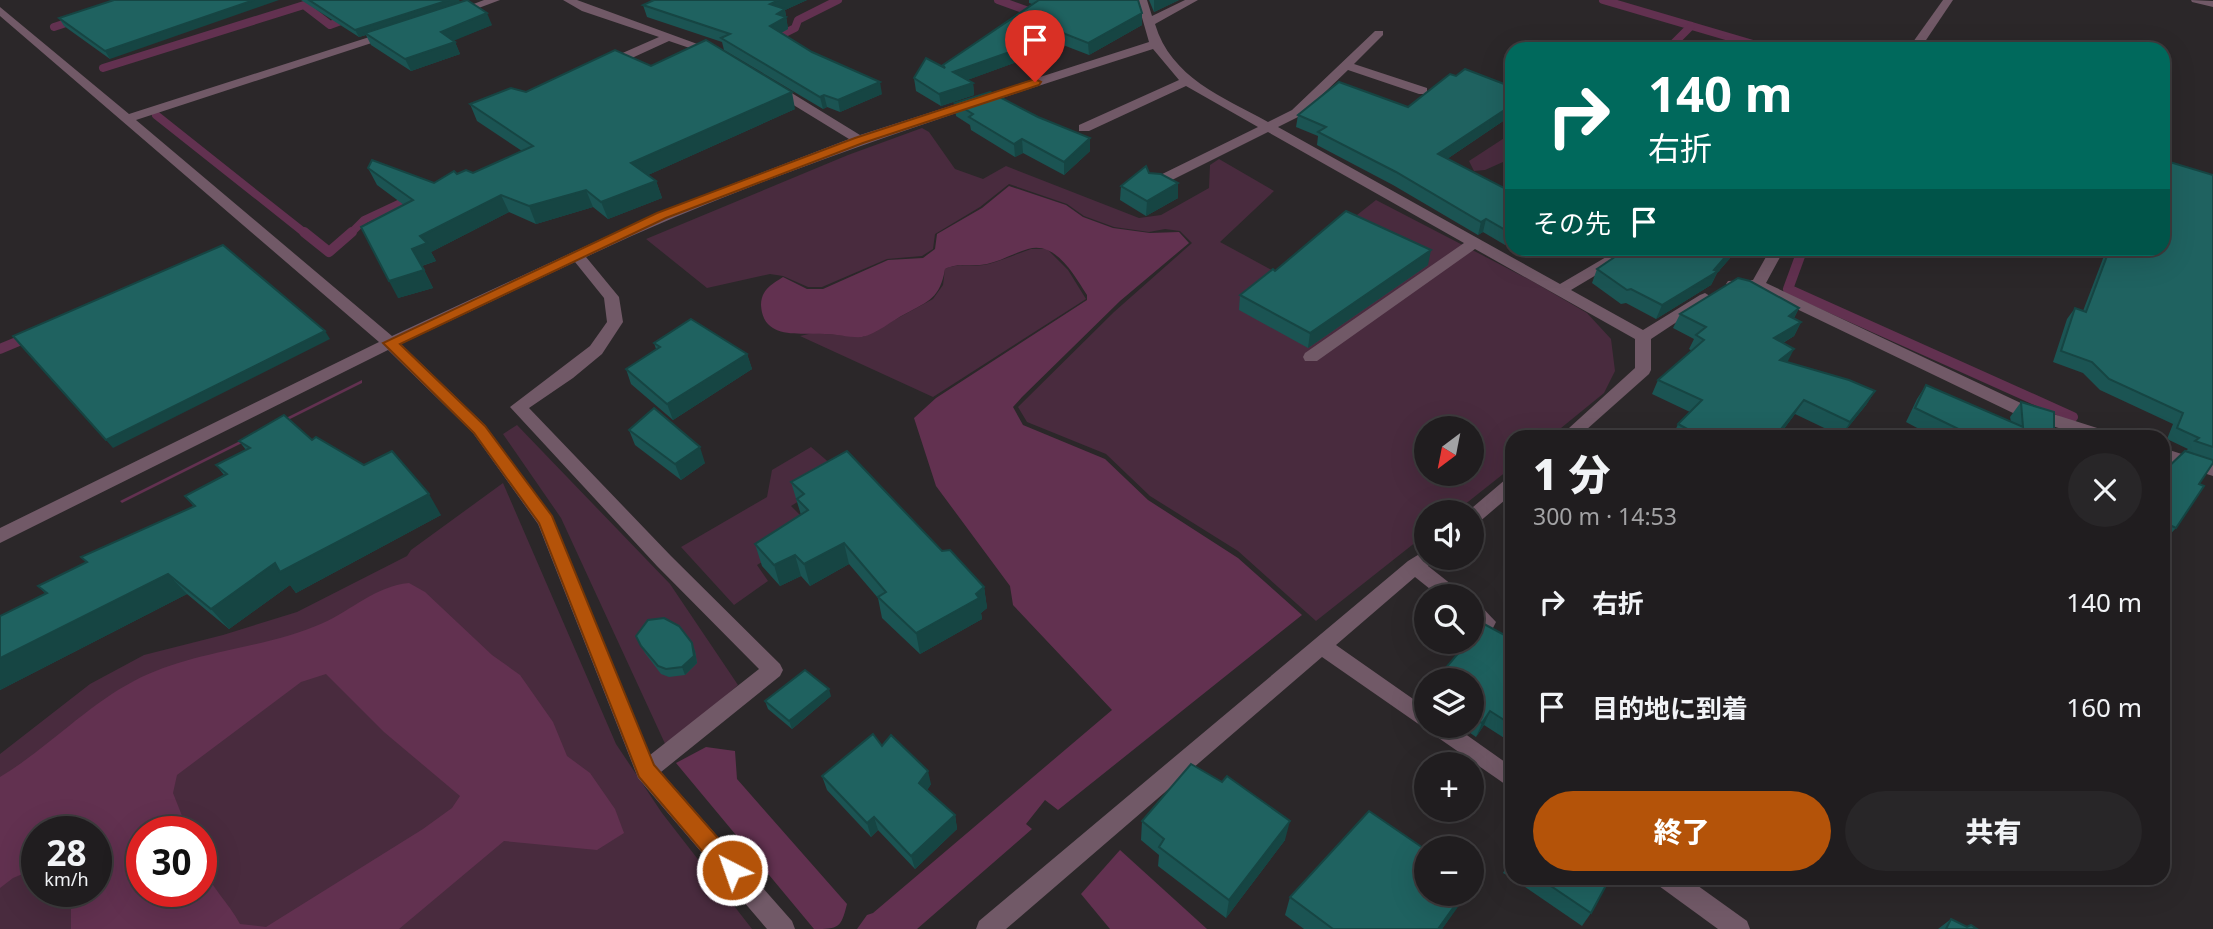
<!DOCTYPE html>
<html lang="ja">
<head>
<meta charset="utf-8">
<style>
  :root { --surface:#201d1f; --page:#282628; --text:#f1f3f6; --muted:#a2a2a4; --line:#3d3b3d; --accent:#b45309 }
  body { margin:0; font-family:"Noto Sans","Noto Sans JP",sans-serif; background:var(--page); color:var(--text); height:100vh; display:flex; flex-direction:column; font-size:26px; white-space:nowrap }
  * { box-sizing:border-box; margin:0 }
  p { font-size:23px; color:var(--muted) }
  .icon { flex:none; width:38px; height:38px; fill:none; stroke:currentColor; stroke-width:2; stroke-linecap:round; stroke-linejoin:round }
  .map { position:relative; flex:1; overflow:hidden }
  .panel { position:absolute; left:1505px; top:430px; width:665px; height:455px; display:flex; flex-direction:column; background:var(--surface); border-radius:21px; box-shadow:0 7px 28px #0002,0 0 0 2px var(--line) }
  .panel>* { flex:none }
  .banner { position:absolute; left:1505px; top:42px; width:665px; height:214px; border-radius:21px; box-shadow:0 7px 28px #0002,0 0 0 2px var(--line); background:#00695c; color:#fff; overflow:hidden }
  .needle { width:46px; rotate:212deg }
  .tools { position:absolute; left:1414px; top:416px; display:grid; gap:14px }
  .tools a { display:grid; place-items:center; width:70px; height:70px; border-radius:50%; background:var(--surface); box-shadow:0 7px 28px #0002,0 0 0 2px var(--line); font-size:35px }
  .speed { position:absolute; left:21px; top:816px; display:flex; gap:14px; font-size:35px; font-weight:700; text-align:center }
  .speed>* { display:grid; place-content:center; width:91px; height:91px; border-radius:50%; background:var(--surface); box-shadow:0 7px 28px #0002,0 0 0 2px var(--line); line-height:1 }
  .speed small { font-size:18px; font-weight:400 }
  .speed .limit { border:10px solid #d22; background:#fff; color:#111 }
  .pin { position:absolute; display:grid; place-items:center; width:60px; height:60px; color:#fff; margin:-72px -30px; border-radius:50% 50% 50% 0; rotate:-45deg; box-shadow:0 0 7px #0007 }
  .pin .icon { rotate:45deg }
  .me { position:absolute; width:77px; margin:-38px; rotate:319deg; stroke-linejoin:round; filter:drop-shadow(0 0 5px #0008) }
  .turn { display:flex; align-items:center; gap:24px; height:147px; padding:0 28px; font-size:32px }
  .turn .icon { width:91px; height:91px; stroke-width:2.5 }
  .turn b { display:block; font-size:49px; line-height:60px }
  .then { display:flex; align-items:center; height:66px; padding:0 28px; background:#0003; gap:14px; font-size:26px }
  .round { display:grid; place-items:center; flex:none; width:74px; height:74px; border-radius:37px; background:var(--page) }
  .overview { display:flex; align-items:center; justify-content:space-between; height:119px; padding:0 28px }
  h1 { font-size:42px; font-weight:800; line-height:52px }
  .button { display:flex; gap:14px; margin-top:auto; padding:14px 28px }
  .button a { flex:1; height:80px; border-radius:42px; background:var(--accent); color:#fff; font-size:28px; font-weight:800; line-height:80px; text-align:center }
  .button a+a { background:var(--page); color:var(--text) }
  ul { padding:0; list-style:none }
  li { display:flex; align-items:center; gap:21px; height:105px; padding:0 28px }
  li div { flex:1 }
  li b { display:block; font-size:26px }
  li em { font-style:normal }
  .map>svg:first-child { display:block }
  .green { fill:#492b3e; fill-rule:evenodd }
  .water { fill:#623150; fill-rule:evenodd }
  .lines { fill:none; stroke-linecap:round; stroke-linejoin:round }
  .stream-far1 { stroke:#623150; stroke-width:8 }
  .stream { stroke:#623150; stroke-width:10 }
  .minor { fill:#715967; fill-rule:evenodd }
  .wall { fill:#1b5453 }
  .shaded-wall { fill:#164543 }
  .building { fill:#1f6260; stroke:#164543; stroke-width:2 }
  .route { fill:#b45309; stroke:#753606; stroke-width:2 }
</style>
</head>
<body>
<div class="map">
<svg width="2213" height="929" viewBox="0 0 2213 929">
  <rect width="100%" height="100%" fill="#2b2729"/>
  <!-- green -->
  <g class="green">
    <path d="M922,128L929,132L955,169L983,179L1006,166L1139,218L1161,215L1209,188L1210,165L1219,159L1274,191L1220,242L1281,275L1376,200L1532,281L1587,313L1611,339L1615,371L1604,393L1550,437L1512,438V467L1454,513H1426V534L1316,621L1238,551L1150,496L1106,454L1027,422L1018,407L1114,312L1192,243L1180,231L1165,229L1149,232L1114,227L1084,216L1067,204L1009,184L980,207L935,234L933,249L922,256L887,259L822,287H808L783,276L770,274L707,288L646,239L848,155ZM1426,429H1472V474H1426Z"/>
    <polygon points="1512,133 1512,158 1485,170 1474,171 1469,161"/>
    <path d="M1031,249H1047L1068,270L1086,299L933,397L800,336L813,333L863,337L933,299L943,285L945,269C960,262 973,268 989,264C1003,260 1017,254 1031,249Z"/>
    <polygon points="517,425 670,584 738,685 667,748 561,518 503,434"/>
    <polygon points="811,447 832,465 831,481 791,506 801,516 808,534 757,565 768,581 734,605 681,547 767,497 772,470"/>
    <path d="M503,483L616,744L662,813L752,929H0V754L90,684L144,655L223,635L297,612L407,556L411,550ZM37,831H96V891H37ZM142,831H201V891H142Z"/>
  </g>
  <!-- water -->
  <g class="water">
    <path d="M1009,186L1066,205L1083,217L1113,228L1150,233L1179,232L1189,243L1120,301L1022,397L1013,407L1023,425L1105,459L1148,500L1238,558L1302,615L1058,810L1045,800L1026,824L1032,829L917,929H857L867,915L873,913L1112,710L1013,605L1010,586L936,486L914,418L936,398L1087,300V295C1074,275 1056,241 1028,249C1014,253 1001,261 987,264C971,267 959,262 945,269C940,298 929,301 905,314C893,320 876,334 862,337C851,338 836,334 825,334C800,332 763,341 761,305C761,290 772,284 783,277L807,289H823L888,260L923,258L935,249L937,234L982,208Z"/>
    <polygon points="362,380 362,383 122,503 120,501"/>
    <path d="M409,583L425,592L492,655L520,675L553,722L567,756L590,773L615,809L624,833L597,850L504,841L399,929H71V891H96V831H37V868L13,878L0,888V777C47,749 86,706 134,681C193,650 262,650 323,623C352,610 376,586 409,583ZM326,674L384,732L460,796L452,808L423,829L266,927L240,924C228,902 211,887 201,864V891H142V831H188L173,793L177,775L301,682Z"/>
    <path d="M706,747L735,751L737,779L847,904C841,928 839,929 814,929L676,763Z"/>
    <polygon points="1120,850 1207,929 1110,929 1081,894"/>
  </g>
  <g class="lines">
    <!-- stream-far1 -->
    <g class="stream-far1">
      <polyline points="998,0 1037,14"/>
      <polyline points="1603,0 1770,49"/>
      <polyline points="54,27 75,20"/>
      <polyline points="771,40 795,28 798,20 838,0"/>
      <polyline points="1668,49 1691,26"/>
      <polyline points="103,68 304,5 330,25 349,18"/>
      <polyline points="156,115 306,234"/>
      <polyline points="350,234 364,220 411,198"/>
    </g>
    <!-- stream -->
    <g class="stream">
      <polyline points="304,232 329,252 352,232"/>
      <polyline points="1803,248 1788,289 2073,417"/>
      <polyline points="0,349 31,336"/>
    </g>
    <!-- minor -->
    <g class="minor">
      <polygon points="484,0 500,0 460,15 450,13"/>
      <polygon points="563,0 577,0 722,53 716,57 669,41 610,68 602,68 602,62 659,37 582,11"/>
      <path d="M1137,0H1147L1152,16L1185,0H1198L1155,24C1171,78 1223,97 1268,122L1292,110L1375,31H1383V35L1354,64L1427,88V94H1419L1348,70L1300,116L1278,127L1560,284L1613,253H1623L1625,256L1623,259L1571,290L1643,330L1700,295L1705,293L1713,298L1651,339V370L1649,374L1577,438H1558L1635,368V339L1475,249L1317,361H1305L1303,357L1305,353L1464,243L1268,132L1160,186H1150V180L1258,127L1186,86L1089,131H1079V125L1179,80L1153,49C961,111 769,171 586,257L619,297L623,322L602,354L573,378L529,408L671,556L780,664L783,670L780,676L661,772L792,921L795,929H767L638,778L538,524L473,433L388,350L0,543V528L379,342L0,16V7L129,114L385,32H393V36L136,120L392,336L657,213L849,139L769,90V84H777L860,135L1149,42ZM575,262L604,298L607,322L590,346L510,407L657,566L759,669L650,755L552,516L485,425L401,344Z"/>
      <polygon points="1943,0 1953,0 1920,49 1908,49"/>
      <polygon points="2191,0 2213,1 2213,7 2192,2"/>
      <polygon points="1771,248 1785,248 1766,283 2025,405 2116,434 2118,438 2089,438 2013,413 1755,289 1728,287 1726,284 1728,281 1753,280"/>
      <polygon points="2163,448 2213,464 2213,476 2163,460"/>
      <polygon points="1512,478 1512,494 1478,523 1472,525 1472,513 1466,513 1506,479"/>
      <polygon points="1426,550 1426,558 1435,558 1428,566 1461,592 1464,597 1440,597 1415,577 1336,645 1426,708 1426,726 1454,726 1512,767 1512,789 1322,657 1006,929 976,929 979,921 1408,561"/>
      <polygon points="1472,602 1479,604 1496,622 1493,628 1486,630 1472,621"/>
      <polygon points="1656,878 1687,878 1747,921 1750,929 1718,929 1659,886"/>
    </g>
  </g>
  <!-- wall -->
  <g class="wall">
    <polygon points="114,0 110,59 64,26 59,18"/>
    <polygon points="301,0 459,0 460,3 492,25 454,40 455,42 460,54 411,71 371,45 366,35 359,37"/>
    <polygon points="654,0 807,0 785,10 788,29 781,33 882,94 840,112 827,107 823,109 724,50 722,42 647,17 643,5"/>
    <polygon points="1029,0 1138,0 1142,13 1142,25 1089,55 1063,45 967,80 973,83 974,95 941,106 916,91 914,78 943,67 943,65 1032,4 1029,3"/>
    <polygon points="1149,0 1179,0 1154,12"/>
    <polygon points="651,66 795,109 648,175 656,181 662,198 608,219 593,207 536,224 509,212 431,252 436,261 422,266 433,288 398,298 404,205 377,185 368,168 434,183 457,174 473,173 522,151 477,121 470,104"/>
    <polygon points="955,103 1090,151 1064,175 1023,153 1015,157 971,130 970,125 956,116"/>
    <polygon points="1408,107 1512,115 1447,159 1512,192 1512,240 1505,245 1483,232 1478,235 1393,185 1317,145 1318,136 1296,127 1298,115"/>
    <polygon points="1149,173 1178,183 1178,198 1146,216 1120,200 1121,186"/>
    <polygon points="2213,175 2213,459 2176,528 2163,542 2163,472 2188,449 2167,439 2173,424 2100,390 2083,373 2053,362 2067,319 2075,308 2083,311 2107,248 2163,248"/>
    <polygon points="1628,248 1739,248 1717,273 1711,285 1656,319 1626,303 1621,304 1592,283 1597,269"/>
    <polygon points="1428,265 1308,348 1239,310 1240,295 1275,271"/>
    <polygon points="1799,308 1794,318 1801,322 1794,336 1783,343 1787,362 1875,391 1866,405 1841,436 1795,414 1777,438 1672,438 1678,424 1690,412 1652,394 1658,380 1692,351 1689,349 1694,339 1673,328 1680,314"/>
    <polygon points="654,343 747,354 752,369 673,420 631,384 626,369 656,349"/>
    <polygon points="1926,385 2011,422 2010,417 2021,402 2054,431 2068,438 1936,438 1906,422 1917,399"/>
    <polygon points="629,430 705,463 681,480 635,445"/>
    <polygon points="312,440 441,515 296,593 290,585 229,629 187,594 0,690 0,616 46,594 38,586 86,562 81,557 194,507 185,496 224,475 216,465 246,450 239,441"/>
    <polygon points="791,482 942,551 984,587 987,608 981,613 982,619 920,654 882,618 878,598 849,564 810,586 801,576 780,586 762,566 755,544 801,515"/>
    <polygon points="1512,509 1512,536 1503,530 1510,511"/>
    <polygon points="636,636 692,643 695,651 697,663 685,675 669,677 661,674 645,653"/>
    <polygon points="1512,639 1512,743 1484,725 1476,737 1460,726 1472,726 1472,681 1439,681 1443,671"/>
    <polygon points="831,696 792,729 768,709 765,701"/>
    <polygon points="882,746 931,784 927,790 955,815 957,829 915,869 878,830 871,837 827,790 822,776"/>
    <polygon points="1142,821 1285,840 1226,918 1158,866 1159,855 1141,840"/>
    <polygon points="1512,857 1512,878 1503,873"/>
    <polygon points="1512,878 1610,878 1591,913 1582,926"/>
    <polygon points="1426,894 1466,894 1442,929 1304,929 1285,915 1290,897"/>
    <polygon points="1951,919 1967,927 1977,929 1938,929"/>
  </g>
  <!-- shaded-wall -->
  <g class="shaded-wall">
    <polygon points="254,0 279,0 110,59 105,51"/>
    <polygon points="449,0 459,0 461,5 365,33 366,35 359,37 355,30"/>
    <polygon points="779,0 807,0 785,10 788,29 772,38 770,26 770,4"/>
    <polygon points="1154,0 1179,0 1154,12"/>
    <polygon points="487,13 492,25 446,44 441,32"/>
    <polygon points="1142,13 1142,25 1089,55 1088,43"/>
    <polygon points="1063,33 1063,45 954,85 953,72"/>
    <polygon points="455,42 460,54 411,71 405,59"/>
    <polygon points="880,82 882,94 840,112 838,100"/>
    <polygon points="973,83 974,95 941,106 939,94"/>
    <polygon points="792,92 795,109 637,180 631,163"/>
    <polygon points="824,95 827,107 823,109 820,97"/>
    <polygon points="1512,105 1512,115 1435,167 1438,154"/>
    <polygon points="1090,138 1090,151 1064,175 1064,162"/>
    <polygon points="1022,139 1023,153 1015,157 1014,144"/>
    <polygon points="656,181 662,198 608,219 601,202"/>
    <polygon points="1178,183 1178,198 1146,216 1147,201"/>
    <polygon points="586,190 593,207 536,224 529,206"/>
    <polygon points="501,195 509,212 431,252 436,261 421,266 412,249 420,236"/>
    <polygon points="1486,219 1483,232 1478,235 1481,222"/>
    <polygon points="1512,230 1512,240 1505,245 1509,232"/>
    <polygon points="1733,248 1739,248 1717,273 1711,285 1656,319 1662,305 1714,270"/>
    <polygon points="1431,250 1428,265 1308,348 1310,333"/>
    <polygon points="424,270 433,288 398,298 389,281"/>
    <polygon points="1799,308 1792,322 1789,316"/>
    <polygon points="1801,322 1794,336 1767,352 1774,338"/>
    <polygon points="325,331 330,339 113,448 106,440"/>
    <polygon points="1794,349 1787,363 1780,360"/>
    <polygon points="747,354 752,369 673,420 667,404"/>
    <polygon points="1875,391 1866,405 1841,436 1850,422"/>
    <polygon points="1804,400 1795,414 1777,438 1774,438"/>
    <polygon points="700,447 705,463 681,480 675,464"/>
    <polygon points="429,494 441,515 296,593 290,585 229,629 211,609 275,563"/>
    <polygon points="844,543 849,564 810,586 804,564"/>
    <polygon points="795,555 801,576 780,586 774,565"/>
    <polygon points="168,574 187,594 0,690 0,658"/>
    <polygon points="984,587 987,608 981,613 982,619 920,654 916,633 976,594"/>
    <polygon points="692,643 695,651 697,663 685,675 682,667"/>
    <polygon points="829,689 831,696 792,729 789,721"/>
    <polygon points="1490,711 1484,725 1476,737 1482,723"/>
    <polygon points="928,771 931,784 923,797 919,783"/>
    <polygon points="955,815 957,829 915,869 911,856"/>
    <polygon points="874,817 878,830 871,837 867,823"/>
    <polygon points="1290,821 1285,840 1226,918 1229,900"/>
    <polygon points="1463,894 1466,894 1463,900 1442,929 1438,929"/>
  </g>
  <!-- building -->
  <g class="building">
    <polygon points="114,0 254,0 105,51 59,18"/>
    <polygon points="309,0 449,0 355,30"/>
    <polygon points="467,0 487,13 441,32 455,42 405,59 365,33"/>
    <polygon points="654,0 779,0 770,4 785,9 777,14 786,17 770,26 812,52 880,82 838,100 824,95 820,97 721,38 730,34 643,5"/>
    <polygon points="1039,0 1138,0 1142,13 1088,43 1063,33 953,72 973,83 939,94 914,78 926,58 945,68 943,65"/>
    <polygon points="706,40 792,92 631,163 656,181 601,202 586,190 529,206 501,195 420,236 427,243 412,249 424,270 389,281 361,227 413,200 368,168 372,160 434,183 454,171 457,174 466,170 473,173 533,146 470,104 511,88 526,92 615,50 651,66"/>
    <polygon points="1465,69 1512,87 1512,105 1438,154 1512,192 1512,230 1509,232 1486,219 1481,222 1396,172 1318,132 1326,127 1298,115 1339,82 1408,107 1450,74 1456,76"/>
    <polygon points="990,92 1038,117 1090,138 1064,162 1022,139 1014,144 969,117 973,114 955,103"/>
    <polygon points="2163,160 2213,175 2213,447 2195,441 2199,438 2177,428 2183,413 2109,379 2092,362 2061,351 2075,308 2086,312 2110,248 2163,248"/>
    <polygon points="1146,166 1149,173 1161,174 1178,183 1147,201 1121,186"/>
    <polygon points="1346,211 1431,250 1310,333 1240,295 1273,269 1275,271"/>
    <polygon points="223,245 325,331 106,440 13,336"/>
    <polygon points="1628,248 1733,248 1714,270 1718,271 1662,305 1631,289 1627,290 1597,269"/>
    <polygon points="1738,278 1750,281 1799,308 1789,316 1801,322 1774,338 1794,349 1780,360 1849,380 1875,391 1850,422 1804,400 1774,438 1704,438 1678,424 1702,400 1658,380 1704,340 1696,335 1706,327 1680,314"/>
    <polygon points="691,319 747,354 667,404 626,369 660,347 654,343"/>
    <polygon points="1926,385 2023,427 2021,402 2054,412 2054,431 2068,438 1977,438 1915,408"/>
    <polygon points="654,408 700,447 675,464 629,430"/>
    <polygon points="284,415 312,440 316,437 364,465 392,451 429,494 280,572 275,563 211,609 168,574 0,658 0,616 47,593 38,586 87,562 81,557 195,506 185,496 227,474 216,465 250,448 239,441"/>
    <polygon points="847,451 942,551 950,550 984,587 976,594 979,598 916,633 878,597 886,592 844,543 804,564 795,555 774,565 755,544 808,510 797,499 804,494 791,482"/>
    <polygon points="2185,451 2213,460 2213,463 2199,484 2204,486 2176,528 2163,522 2163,472"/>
    <polygon points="664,618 679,626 692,643 694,656 682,667 666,669 658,666 641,646 636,636 648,620"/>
    <polygon points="1484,624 1512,639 1511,645 1512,646 1512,725 1490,711 1482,723 1472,716 1472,681 1444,681 1448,673 1443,671 1468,642 1472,642 1472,638"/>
    <polygon points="805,670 829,689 789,721 765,701"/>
    <polygon points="873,734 882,746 891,735 928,771 919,783 955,815 911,856 874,817 867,823 822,776"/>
    <polygon points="1191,764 1222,782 1227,776 1290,821 1229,900 1159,847 1164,839 1142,821"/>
    <polygon points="1369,811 1426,850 1426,894 1463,894 1438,929 1333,929 1290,897"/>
    <polygon points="1539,878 1610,878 1591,913"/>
    <polygon points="1951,919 1967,927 1971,925 1977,929 1946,929"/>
  </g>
  <!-- route -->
  <polygon class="route" points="1035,79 1041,82 1039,85 863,143 666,218 400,344 485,426 552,516 654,765 739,862 742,870 739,877 732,880 724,877 639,777 539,523 474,433 383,343 657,213 855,138"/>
</svg>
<div class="tools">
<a><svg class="needle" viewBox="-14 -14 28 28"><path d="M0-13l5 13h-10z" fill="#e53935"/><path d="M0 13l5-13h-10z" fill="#a2a2a4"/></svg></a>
<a><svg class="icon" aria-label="sound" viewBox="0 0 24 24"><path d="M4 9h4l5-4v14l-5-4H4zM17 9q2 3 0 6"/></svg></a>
<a><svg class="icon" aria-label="search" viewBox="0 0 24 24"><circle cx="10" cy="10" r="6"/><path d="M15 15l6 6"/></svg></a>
<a><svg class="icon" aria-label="layers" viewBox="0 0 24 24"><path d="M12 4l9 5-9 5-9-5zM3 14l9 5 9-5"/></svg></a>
<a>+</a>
<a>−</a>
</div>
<div class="speed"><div>28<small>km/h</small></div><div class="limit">30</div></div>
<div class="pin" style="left:1035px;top:82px;background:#d93025"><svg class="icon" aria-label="arrive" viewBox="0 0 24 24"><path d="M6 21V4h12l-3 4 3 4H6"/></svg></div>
<svg class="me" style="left:732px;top:870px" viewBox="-20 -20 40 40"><circle r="17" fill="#b45309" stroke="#fff" stroke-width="3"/><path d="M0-11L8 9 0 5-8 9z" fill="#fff"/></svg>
<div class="banner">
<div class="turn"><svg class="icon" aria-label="right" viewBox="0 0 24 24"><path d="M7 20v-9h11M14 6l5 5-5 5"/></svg><div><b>140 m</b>右折</div></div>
<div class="then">その先<svg class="icon" aria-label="arrive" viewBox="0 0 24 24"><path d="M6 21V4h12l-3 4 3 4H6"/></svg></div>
</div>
<section class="panel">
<div class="overview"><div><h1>1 分</h1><p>300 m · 14:53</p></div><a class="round"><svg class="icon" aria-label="close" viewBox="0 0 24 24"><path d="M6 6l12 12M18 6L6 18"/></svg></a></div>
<ul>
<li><svg class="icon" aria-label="right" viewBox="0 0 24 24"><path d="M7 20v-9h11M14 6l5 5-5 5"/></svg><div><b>右折</b></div><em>140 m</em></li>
<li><svg class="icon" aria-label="arrive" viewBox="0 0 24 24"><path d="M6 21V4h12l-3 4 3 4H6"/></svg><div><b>目的地に到着</b></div><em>160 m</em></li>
</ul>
<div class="button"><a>終了</a><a>共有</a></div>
</section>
</div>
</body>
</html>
